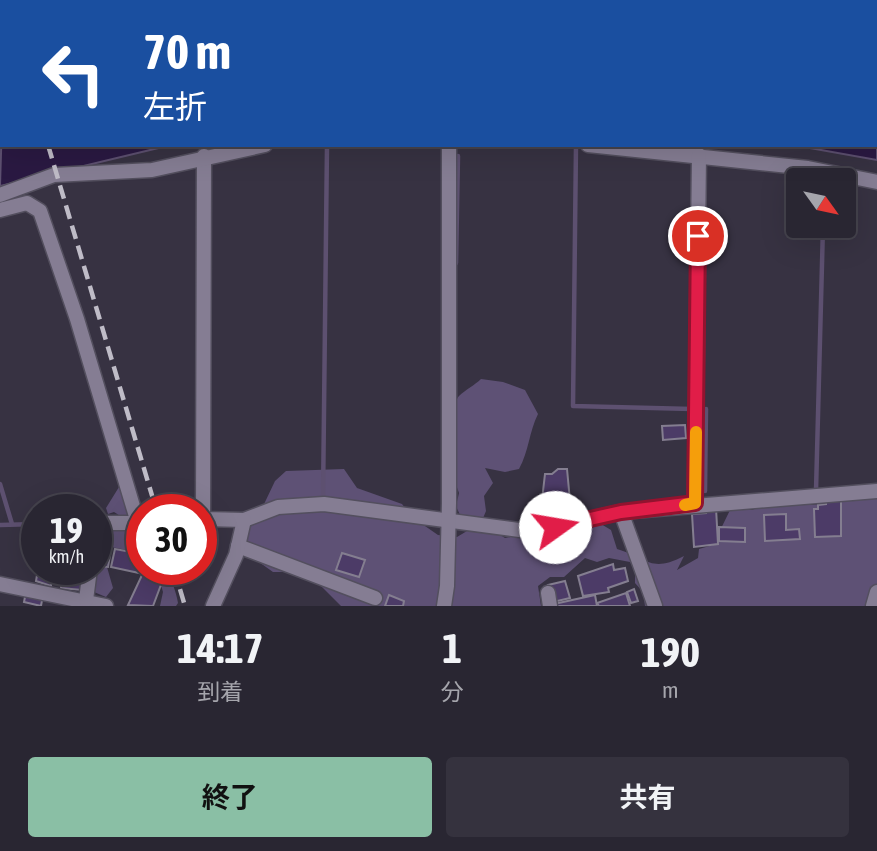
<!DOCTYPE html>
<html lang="ja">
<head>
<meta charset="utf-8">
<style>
  :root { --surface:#292632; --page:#35323e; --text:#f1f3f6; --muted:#a5a5ac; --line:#45434d; --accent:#8abfa5 }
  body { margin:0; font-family:"Asap Condensed","Noto Sans JP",sans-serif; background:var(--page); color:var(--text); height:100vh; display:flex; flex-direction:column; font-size:26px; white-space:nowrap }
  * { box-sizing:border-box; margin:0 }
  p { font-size:23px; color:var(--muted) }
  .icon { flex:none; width:38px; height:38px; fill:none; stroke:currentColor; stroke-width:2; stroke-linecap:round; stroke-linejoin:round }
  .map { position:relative; height:606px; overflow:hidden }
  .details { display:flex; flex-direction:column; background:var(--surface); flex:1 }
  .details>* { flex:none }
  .guide { position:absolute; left:0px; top:0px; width:878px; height:147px; box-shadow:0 7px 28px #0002,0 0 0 2px var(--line); background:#1a4fa0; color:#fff; overflow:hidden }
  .needle { width:46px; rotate:123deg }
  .tools { position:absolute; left:786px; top:168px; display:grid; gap:14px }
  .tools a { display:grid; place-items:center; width:70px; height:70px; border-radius:7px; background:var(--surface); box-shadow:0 7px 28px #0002,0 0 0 2px var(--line); font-size:35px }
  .speed { position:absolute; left:21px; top:494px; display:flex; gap:14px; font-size:35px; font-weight:700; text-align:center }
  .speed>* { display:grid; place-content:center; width:91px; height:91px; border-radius:50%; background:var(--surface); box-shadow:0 7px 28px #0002,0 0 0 2px var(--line); line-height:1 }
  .speed small { font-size:18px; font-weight:400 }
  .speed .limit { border:10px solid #d22; background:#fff; color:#111 }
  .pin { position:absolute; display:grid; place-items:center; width:60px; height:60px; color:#fff; margin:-30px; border:4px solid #fff; border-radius:50%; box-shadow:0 2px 7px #0007 }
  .me { position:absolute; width:77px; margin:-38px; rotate:77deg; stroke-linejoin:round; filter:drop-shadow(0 0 5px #0008) }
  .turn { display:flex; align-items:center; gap:24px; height:147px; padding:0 28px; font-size:32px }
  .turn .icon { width:91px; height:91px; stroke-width:2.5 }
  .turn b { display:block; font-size:49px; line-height:60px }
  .eta { display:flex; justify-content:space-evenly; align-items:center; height:119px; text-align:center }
  .eta b { font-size:42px; font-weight:700; line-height:49px }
  .action { display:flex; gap:14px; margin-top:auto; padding:14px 28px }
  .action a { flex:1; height:80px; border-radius:7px; background:var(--accent); color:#111; font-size:28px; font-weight:700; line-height:80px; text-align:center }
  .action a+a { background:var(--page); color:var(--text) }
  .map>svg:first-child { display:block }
  .green { fill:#5e5175 }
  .water { fill:#2a1942; stroke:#5d5070; stroke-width:2 }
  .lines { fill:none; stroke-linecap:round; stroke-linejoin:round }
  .stream { stroke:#5d5070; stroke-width:4.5 }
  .building { fill:#4c3b67; stroke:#847e90; stroke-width:2 }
  .minor-casing { stroke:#534f5e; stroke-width:17 }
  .minor { stroke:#857d93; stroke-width:14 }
  .rail { stroke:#bfbcc7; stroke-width:4.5; stroke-dasharray:14 7; stroke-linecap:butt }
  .route-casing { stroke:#92132f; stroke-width:18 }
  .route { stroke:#e11d48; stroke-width:12 }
  .slow { stroke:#f59e0b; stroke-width:12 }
</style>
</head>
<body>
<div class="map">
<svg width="877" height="606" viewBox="0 0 877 606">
  <rect width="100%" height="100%" fill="#373242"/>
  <!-- green -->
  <g class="green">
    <path d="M481,379L503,382L525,390L538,414C529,432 529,451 519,469L505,472L485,468L493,483L484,496L486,511L481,523L505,538L521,535L539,540C553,533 565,534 578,524L591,528L601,524L611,530L617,549C649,559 651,573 684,556L677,570L698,558L699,549L713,545L731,508L752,510L770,503L812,505L877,496V606H645L643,592L635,583V571L630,562L609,558L597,562L585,558L564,577H550L538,586L541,606H341L319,584L290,572H273L249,555L245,538L248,527L256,521L275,481L286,471L344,469L357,488L402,504L412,517L438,535L457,537L467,531L456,506L459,493L453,476C462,458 448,408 459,396C465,390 475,385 481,379Z"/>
    <polygon points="119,487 126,489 133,505 128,516 122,517 114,512 108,514 106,508"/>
    <polygon points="142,528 142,553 111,547 105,560 113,588 106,597 94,592 99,536 106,531"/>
    <path d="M156,569H168C171,581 176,590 178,603L176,606H160L163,592Z"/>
  </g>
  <!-- water -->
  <g class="water">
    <polygon points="877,112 877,160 793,145 877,145"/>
    <polygon points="2,121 2,145 171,145 0,186"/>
  </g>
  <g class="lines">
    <!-- stream -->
    <g class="stream">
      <polyline points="576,145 573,406 692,409"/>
      <polyline points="456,263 458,156"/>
      <polyline points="0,484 12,524"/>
      <polyline points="705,491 706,409"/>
      <polyline points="816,491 823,226"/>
      <polyline points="323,500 327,145"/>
      <polyline points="0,525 37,524"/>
    </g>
  </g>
  <!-- building -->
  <g class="building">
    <polygon points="685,425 686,438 663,440 662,426"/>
    <polygon points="558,469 567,469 570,501 542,500 545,474 552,474"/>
    <polygon points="826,500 841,500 841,536 815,537 814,509 818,509 818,505 826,504"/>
    <polygon points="706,508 716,508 718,544 694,547 692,514 706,513"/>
    <polygon points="786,514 786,530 799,529 800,539 765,541 764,515"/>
    <polygon points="719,527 745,528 745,542 719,541"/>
    <polygon points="98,547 111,549 108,567 96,566"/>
    <polygon points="115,549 142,554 139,573 111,567"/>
    <polygon points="26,550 31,550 32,560 27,560"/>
    <polygon points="342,553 365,560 359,577 336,570"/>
    <polygon points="613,564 614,570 625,568 628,581 608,588 609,592 583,596 578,576"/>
    <polygon points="38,569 53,569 51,586 36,581"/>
    <polygon points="64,569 85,569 82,590 61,588"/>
    <polygon points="147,569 158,569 156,575 146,573"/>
    <polygon points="142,575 162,582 153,606 128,605"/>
    <polygon points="565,581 570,598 553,602 548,585"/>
    <polygon points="634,589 638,601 631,603 627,592"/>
    <polygon points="26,592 43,595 41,606 24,602"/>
    <polygon points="626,593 630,606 599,606 597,603"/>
    <polygon points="389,595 404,601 403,606 385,606"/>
    <polygon points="595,595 597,606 555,606 554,604"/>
  </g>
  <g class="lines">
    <!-- minor casing -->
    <g class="minor-casing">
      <g id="minor">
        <polyline points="187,0 188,2"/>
        <polyline points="439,0 440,2"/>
        <polyline points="528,0 528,2"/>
        <polyline points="653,0 654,2"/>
        <polyline points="0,95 2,94"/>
        <polyline points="0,109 2,109"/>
        <polyline points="588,145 808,168 877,182"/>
        <polyline points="204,156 203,513 205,519 244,520 278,507 324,504 534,532 621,512 877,491"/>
        <polyline points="0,195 54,175 152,170 265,145"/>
        <polyline points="0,210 27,203 40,211 77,319 138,523 96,523"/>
        <polyline points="695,503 699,155"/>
        <polyline points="621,512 655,606"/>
        <polyline points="238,546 375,598"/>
        <polyline points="0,584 106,606"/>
        <polyline points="548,593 550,606"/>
        <polyline points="86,600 90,569"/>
        <polyline points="213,606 236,555 244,520"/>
        <polyline points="444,606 447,586 449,503 449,145"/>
        <polyline points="873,606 877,592"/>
      </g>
    </g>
    <!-- minor -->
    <use href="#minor" class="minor"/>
    <!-- rail -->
    <g class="rail">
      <polyline points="2,0 3,2"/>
      <polyline points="48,145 156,509"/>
      <polyline points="174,569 185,606"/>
    </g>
  </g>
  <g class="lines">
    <!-- route casing -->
    <g class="route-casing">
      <polyline id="route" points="555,527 621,512 695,503 698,236"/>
    </g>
    <!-- route -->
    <use href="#route" class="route"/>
    <!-- slow -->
    <polyline class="slow" points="685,505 695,503 696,432"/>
  </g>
</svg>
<div class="tools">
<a><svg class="needle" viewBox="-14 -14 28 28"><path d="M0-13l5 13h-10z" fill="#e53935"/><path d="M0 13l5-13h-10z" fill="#a5a5ac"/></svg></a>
</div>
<div class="speed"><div>19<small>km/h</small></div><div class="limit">30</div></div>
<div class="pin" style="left:698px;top:236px;background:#d93025"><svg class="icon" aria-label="arrive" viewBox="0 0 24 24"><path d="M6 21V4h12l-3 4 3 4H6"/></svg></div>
<svg class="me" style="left:555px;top:527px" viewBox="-20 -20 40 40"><circle r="19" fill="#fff"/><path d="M0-13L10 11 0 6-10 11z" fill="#e11d48"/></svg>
<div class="guide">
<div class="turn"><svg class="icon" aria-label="left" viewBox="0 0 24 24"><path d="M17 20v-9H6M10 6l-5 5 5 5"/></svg><div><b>70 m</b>左折</div></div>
</div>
</div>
<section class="details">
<div class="eta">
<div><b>14:17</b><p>到着</p></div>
<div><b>1</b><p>分</p></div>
<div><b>190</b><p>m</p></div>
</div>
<div class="action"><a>終了</a><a>共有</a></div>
</section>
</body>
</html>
